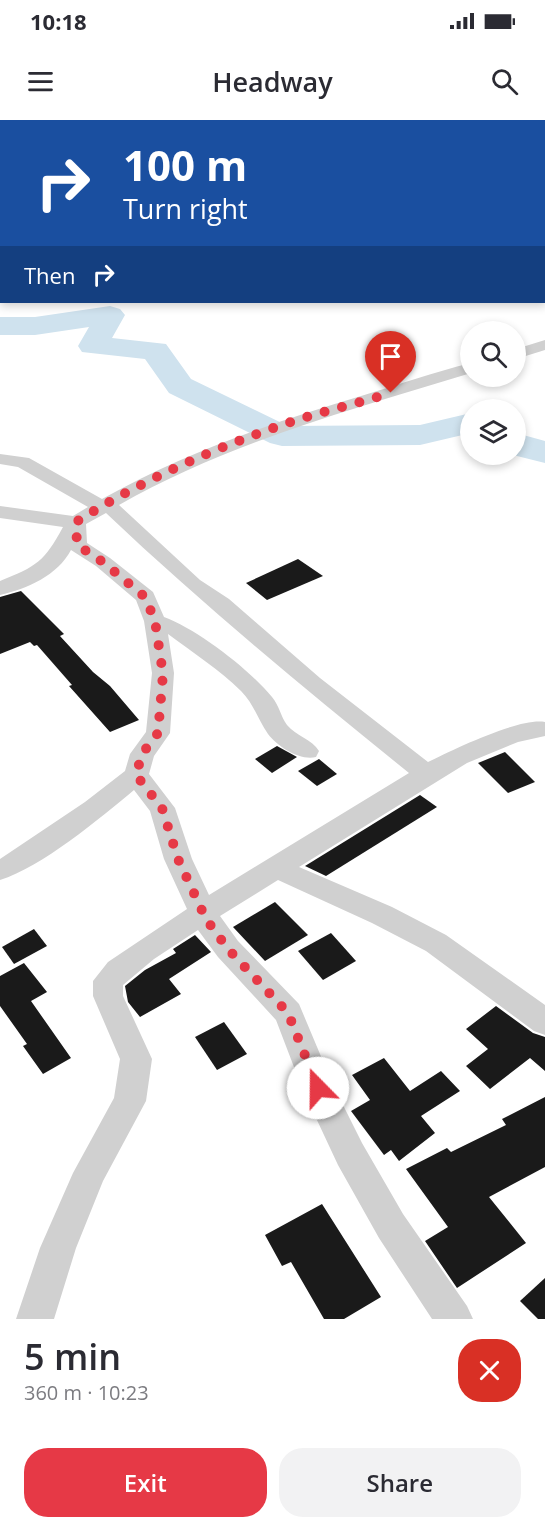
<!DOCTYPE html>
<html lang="en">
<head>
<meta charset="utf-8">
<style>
  :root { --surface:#fff; --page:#f2f2f3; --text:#2b2b33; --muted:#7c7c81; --accent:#e63946 }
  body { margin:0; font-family:"Open Sans",sans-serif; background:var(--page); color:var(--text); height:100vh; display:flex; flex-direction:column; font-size:22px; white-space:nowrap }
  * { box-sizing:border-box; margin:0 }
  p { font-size:20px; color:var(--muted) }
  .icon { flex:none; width:33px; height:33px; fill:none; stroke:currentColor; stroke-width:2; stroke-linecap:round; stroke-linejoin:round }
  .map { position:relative; height:1199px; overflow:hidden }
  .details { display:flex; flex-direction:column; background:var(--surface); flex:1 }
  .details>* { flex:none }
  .hud { position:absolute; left:0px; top:0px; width:546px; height:183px; box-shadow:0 3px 9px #0003; background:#1a4fa0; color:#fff; overflow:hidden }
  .buttons { position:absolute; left:460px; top:201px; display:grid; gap:12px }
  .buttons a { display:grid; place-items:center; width:66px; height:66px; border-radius:50%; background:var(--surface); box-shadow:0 3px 9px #0003; font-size:30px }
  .pin { position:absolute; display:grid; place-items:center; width:51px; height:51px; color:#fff; margin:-62px -26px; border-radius:50% 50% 50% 0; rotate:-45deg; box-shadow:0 0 6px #0007 }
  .pin .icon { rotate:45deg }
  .me { position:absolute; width:66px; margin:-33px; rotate:338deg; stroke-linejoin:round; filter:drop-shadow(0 0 4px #0008) }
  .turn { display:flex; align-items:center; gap:21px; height:126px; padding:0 24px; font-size:27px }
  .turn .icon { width:78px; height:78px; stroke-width:2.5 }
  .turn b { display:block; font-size:42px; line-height:51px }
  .then { display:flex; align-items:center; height:57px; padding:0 24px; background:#0003; gap:12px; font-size:22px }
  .round { display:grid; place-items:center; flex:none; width:63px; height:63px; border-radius:24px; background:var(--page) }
  .summary { display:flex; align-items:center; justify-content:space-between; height:102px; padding:0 24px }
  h1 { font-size:36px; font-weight:600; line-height:45px }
  .button { display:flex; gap:12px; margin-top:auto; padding:12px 24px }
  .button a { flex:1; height:69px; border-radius:24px; background:var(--accent); color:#fff; font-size:24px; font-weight:600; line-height:69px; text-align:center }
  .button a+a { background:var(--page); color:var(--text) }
  .status { display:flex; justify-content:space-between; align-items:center; height:42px; padding:0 30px; background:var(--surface); direction:ltr }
  .status svg { height:16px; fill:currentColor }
  header { display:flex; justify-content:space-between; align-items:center; height:78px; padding:0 24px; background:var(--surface); font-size:27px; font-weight:600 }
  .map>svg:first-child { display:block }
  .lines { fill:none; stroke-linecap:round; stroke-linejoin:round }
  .river { fill:#cfe2ee; fill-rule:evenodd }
  .building { fill:#1a1a1a }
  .street { fill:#d0d0d0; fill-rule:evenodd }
  .secondary { fill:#bdbdbd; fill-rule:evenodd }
  .route { stroke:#e63946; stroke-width:10; stroke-dasharray:0 18 }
</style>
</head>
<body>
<div class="status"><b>10:18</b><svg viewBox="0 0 49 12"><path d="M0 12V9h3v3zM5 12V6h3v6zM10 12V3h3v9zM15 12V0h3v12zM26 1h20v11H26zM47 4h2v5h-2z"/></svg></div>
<header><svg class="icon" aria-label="menu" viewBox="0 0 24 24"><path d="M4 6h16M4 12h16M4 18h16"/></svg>Headway<svg class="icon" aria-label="search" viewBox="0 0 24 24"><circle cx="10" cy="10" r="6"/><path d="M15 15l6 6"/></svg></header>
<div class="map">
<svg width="545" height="1199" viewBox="0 0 545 1199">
  <rect width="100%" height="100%" fill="#fff"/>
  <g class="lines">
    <!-- river -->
    <g class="river">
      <polygon points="0,146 2,146 0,174"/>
      <polygon points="110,186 120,189 125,195 112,218 166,224 191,259 288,306 420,305 471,293 471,313 420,325 282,326 270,323 169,273 145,239 82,232 78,226 89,207 35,215 0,215 0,197 35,197"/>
      <polygon points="516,313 545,321 545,343 509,334 516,334"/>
    </g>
  </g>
  <!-- building -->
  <g class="building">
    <polygon points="298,439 323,456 267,480 246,463"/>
    <polygon points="21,471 64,514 60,516 93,552 110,566 139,600 110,612 69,566 72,565 37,525 34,526 30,522 0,534 0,477"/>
    <polygon points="277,626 297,637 272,653 255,639"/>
    <polygon points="505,632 535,662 508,673 478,643"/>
    <polygon points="319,639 337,654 317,666 298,651"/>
    <polygon points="420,675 437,687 326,756 305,746"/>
    <polygon points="275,782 308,815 265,841 233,807"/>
    <polygon points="34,809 47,826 14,844 2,827"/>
    <polygon points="331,813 356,841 323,860 298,831"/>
    <polygon points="195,815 211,832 169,859 181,874 140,897 128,882 125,866 145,850 176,833 173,829"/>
    <polygon points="24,843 47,872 31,881 71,938 43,954 23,926 27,924 0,886 0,856"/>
    <polygon points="496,886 533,913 545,917 545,951 530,938 490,969 466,946 488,929 466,909"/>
    <polygon points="224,902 247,934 217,950 195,917"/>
    <polygon points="384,938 410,971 441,951 460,971 421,996 435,1013 399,1041 391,1030 384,1035 351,991 370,980 352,955"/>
    <polygon points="545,977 545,1047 489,1077 526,1123 457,1168 425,1121 448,1107 406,1049 447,1028 451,1032 506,1005 502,999"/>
    <polygon points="322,1084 381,1177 344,1199 324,1199 291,1142 282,1146 265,1115"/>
    <polygon points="545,1158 545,1199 538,1199 520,1181"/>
  </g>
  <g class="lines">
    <!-- street -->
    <g class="street">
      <polygon points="506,0 518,0 519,2 507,2"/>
      <polygon points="545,220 545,230 516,239 516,229"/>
      <path d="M471,243V253C351,290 229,322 119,385L200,460L229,479L320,558L428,642C452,630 520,597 545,602V616L518,622L467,643L299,747L392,787L446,815L545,885V915L534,911L426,831L372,803L278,760L220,796L238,821L299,884L333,965L362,1023L403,1094L467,1186L473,1199H432L379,1118L338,1045L302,968L276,900L218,837L198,810L154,839L123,865V876L152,939L146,981L103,1061L76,1128L54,1199H16L40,1128L73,1053L114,978L120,939L93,876V861L108,842L187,789L164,739L150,691L134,670C99,699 42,747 0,760V739L85,682L125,651L130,634L146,612L152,553L144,501L136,480L96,446L71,430C58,455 27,469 0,475V461C37,446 44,442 63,407L0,398V386L73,396L88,387L18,347L0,344V334L29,338L102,379C184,333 271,303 361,276C398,265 434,252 471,243ZM106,393C203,485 305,569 409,653L209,775L192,739L175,688L149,654L154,636L170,613L174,553L168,514C192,532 220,550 241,571C254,584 258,600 268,614C278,627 300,641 316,637L319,631C312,619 296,616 287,605C281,597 279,585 272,577C249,549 197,509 164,497L153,472L110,438L87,423L86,404Z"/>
    </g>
    <!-- secondary -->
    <g class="secondary">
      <polygon points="317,0 335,0 336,2 318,2"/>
      <rect x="544" y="8" width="1" height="10"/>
      <rect x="544" y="66" width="1" height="10"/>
    </g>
  </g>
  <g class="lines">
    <!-- route -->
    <path class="route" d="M318,968L288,893L228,829L206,799L178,739L162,688L136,655L142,634L158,613L163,554L155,501L145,477L103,442L77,425L76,402C141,361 212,329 285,304C319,292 356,284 391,273"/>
  </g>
</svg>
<div class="buttons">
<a><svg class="icon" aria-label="search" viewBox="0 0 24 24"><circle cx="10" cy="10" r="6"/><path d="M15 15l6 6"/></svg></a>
<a><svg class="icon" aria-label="layers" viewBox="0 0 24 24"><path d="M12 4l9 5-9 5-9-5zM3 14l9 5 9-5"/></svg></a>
</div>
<div class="pin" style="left:391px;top:273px;background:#d93025"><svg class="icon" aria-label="arrive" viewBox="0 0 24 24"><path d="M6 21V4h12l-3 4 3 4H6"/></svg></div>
<svg class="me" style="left:318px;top:968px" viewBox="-20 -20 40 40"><circle r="19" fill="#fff"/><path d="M0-13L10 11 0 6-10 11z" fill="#e63946"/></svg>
<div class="hud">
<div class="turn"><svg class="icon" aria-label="right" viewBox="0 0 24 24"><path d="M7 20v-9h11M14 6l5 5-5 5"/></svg><div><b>100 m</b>Turn right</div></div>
<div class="then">Then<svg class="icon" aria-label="right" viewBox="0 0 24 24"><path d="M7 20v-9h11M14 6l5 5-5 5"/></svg></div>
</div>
</div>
<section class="details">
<div class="summary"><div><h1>5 min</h1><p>360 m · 10:23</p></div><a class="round" style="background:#d93025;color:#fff"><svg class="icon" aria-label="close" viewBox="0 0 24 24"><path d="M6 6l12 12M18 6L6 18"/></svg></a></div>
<div class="button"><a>Exit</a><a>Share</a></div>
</section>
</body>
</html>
